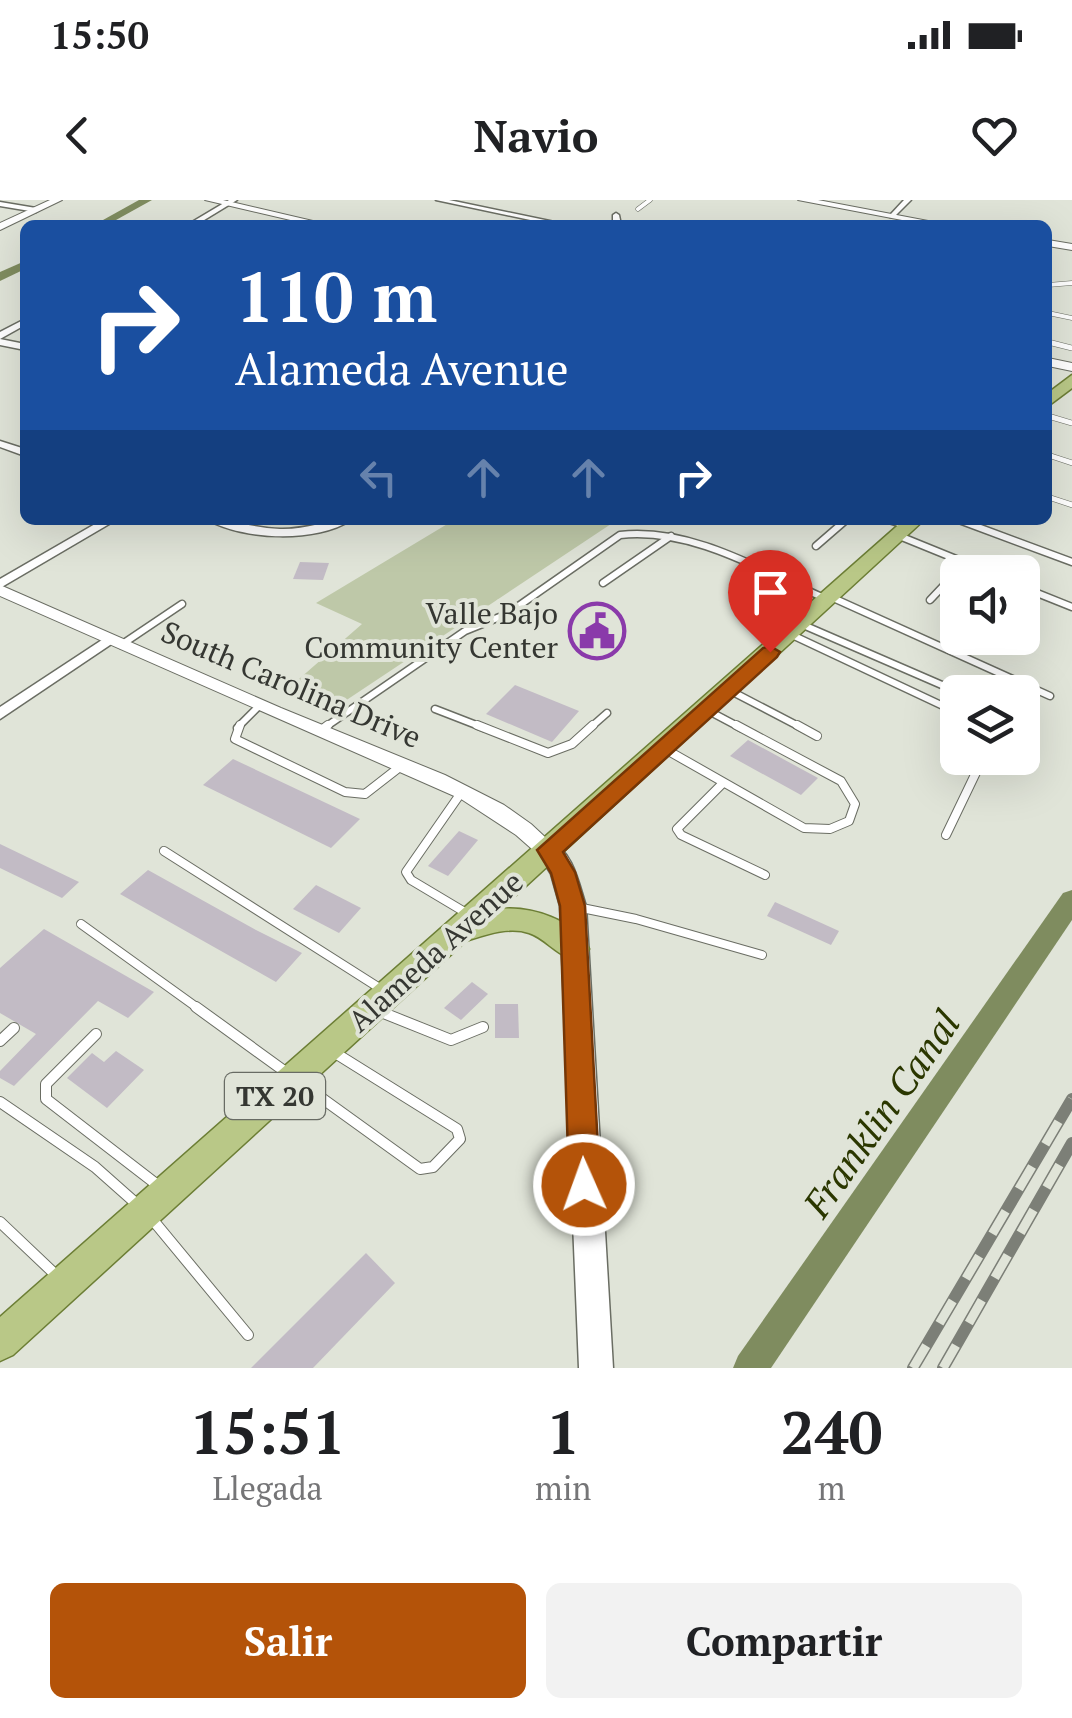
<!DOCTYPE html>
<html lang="es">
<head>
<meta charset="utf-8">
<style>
  :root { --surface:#fff; --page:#f2f2f2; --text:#202124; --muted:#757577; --accent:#b45309 }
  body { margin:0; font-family:"PT Serif",serif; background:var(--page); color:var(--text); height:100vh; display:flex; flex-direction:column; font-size:38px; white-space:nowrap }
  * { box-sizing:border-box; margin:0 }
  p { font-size:32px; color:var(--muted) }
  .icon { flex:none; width:55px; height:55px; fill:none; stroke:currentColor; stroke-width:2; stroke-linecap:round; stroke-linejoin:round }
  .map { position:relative; height:1168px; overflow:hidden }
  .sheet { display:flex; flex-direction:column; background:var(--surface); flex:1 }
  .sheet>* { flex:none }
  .banner { position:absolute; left:20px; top:20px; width:1032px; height:305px; border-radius:15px; box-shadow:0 10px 40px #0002; background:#1a4fa0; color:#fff; overflow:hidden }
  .fabs { position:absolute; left:940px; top:355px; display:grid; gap:20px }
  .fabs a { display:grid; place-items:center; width:100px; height:100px; border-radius:15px; background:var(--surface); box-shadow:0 10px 40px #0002; font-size:50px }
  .pin { position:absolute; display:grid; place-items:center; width:85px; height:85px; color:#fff; margin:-102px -42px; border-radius:50% 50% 50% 0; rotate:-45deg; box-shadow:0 0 10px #0007 }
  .pin .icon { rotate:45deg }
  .me { position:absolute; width:110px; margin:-55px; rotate:358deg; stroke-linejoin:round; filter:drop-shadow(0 0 8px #0008) }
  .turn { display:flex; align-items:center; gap:35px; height:210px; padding:0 50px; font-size:45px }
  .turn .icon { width:130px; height:130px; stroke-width:2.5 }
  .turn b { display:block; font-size:70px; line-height:85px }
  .lanes { display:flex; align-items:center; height:95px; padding:0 50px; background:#0003; justify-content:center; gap:50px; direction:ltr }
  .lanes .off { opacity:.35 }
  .eta { display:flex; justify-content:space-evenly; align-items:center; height:170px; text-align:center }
  .eta b { font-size:60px; font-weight:600; line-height:70px }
  .primary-button { display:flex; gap:20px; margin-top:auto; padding:20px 50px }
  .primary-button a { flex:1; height:115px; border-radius:15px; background:var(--accent); color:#fff; font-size:40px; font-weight:600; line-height:115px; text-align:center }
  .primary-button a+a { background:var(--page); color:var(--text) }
  .status { display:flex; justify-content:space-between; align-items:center; height:70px; padding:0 50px; background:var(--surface); direction:ltr }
  .status svg { height:28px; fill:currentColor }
  header { display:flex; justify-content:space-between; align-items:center; height:130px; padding:0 50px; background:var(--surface); font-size:45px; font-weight:600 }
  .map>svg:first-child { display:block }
  .green { fill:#bec8a8 }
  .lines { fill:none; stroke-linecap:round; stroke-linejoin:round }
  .canal { fill:#7f8c5f; fill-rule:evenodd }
  .building { fill:#c2bbc5 }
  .service-far4-casing { stroke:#6a6d63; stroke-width:5 }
  .service-far3-casing { stroke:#6a6d63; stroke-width:6 }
  .service-far2-casing { stroke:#6a6d63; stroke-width:9 }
  .service-far1-casing { stroke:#6a6d63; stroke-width:10 }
  .service-casing { stroke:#6a6d63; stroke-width:12 }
  .minor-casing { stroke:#6a6d63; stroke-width:3 }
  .tertiary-casing { stroke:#6a6d63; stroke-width:2 }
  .secondary-casing { stroke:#6a6d63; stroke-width:3 }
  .primary-casing { stroke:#6c7e35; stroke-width:3 }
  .service-far4 { stroke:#fff; stroke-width:4 }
  .service-far3 { stroke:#fff; stroke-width:5 }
  .service-far2 { stroke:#fff; stroke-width:6 }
  .service-far1 { stroke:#fff; stroke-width:8 }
  .service { stroke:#fff; stroke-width:10 }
  .minor { fill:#fff; fill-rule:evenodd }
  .tertiary { fill:#fff; fill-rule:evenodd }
  .secondary { fill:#fff; fill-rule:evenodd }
  .primary { fill:#b9c887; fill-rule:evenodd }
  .rail-casing { stroke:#7c7f77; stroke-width:12 }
  .rail { stroke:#e0e4d8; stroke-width:9; stroke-dasharray:26; stroke-linecap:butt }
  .route { fill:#b45309; stroke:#753606; stroke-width:2.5 }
  .labels { text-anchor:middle; stroke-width:8; stroke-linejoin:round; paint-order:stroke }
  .shield { fill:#e0e4d8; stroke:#686b64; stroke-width:2.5 }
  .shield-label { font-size:28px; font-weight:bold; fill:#353732 }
  .poi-label { font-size:30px; fill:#353732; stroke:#e0e4d8; text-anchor:end }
  .street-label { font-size:30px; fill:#353732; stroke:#e0e4d8 }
  .near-water-label { font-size:38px; font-style:italic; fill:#2b3700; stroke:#e0e4d8 }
</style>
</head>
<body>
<div class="status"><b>15:50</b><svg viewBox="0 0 49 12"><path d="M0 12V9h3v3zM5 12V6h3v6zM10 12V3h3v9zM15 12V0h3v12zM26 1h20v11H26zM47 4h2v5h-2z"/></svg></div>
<header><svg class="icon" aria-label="back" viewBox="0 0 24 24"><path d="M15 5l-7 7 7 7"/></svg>Navio<svg class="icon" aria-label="heart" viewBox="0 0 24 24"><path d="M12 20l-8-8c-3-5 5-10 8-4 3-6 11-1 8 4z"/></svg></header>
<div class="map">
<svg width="1072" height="1168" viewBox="0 0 1072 1168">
  <rect width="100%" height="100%" fill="#e0e4d8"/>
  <!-- green -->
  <polygon class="green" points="454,320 617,320 327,513 283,493 362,424 316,403"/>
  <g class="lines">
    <!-- canal -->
    <g class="canal">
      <polygon points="139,0 152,0 107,25 94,25"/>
      <polygon points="25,61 25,69 0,81 0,72"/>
      <polygon points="1072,690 1072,720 771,1168 733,1168 738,1156 1063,693"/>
    </g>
  </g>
  <!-- building -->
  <g class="building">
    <polygon points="300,362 329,363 323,380 293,379"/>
    <polygon points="515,485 579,511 552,542 486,514"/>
    <polygon points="748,540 818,578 801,595 730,556"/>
    <polygon points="233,559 360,619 331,648 203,585"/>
    <polygon points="459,631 478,640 448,676 428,666"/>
    <polygon points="0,644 79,682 62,698 0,668"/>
    <polygon points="148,670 256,730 302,753 276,782 120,694"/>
    <polygon points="316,685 361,708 339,733 293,709"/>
    <polygon points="775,702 839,731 831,745 767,716"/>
    <polygon points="44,729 154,792 128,818 98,801 14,886 0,878 0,871 36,834 0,813 0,768"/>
    <polygon points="472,782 488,794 461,820 444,808"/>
    <polygon points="495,804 518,804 519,838 495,838"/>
    <polygon points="116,851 144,870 107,908 67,878 92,853 104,862"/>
    <polygon points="366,1053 395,1083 313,1168 251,1168"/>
  </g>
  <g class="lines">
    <!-- service-far4 casing -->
    <g class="service-far4-casing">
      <g id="service-far4">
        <polyline points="638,9 650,0"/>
        <polyline points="1048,85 1072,83"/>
        <polyline points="1048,113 1072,118"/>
      </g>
    </g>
    <!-- service-far3 casing -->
    <g class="service-far3-casing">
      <g id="service-far3">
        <polyline points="1048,142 1072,148"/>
        <polyline points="1048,216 1072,223"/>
        <polyline points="1048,255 1072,263"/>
        <polyline points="1048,297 1072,305"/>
      </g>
    </g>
    <!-- service-far2 casing -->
    <g class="service-far2-casing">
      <g id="service-far2">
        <polyline points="889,320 908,326"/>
        <polyline points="959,320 1072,362"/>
        <polyline points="897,335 988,372"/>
        <polyline points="816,346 846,320"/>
        <polyline points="603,383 671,336"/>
        <polyline points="1022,387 1072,407"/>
        <polyline points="831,397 1050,496"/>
        <polyline points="930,400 965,363"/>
        <polyline points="801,424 958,492"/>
        <polyline points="790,434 958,513"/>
        <polyline points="121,445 182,404"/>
        <polyline points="729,490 802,528"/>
        <polyline points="435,509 484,528"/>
        <polyline points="707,510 741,528"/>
        <polyline points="237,528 260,505"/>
        <path d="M324,528L465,431L507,414L620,335C691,327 761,370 824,398"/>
        <polyline points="590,528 607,513"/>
      </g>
    </g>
    <!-- service-far1 casing -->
    <g class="service-far1-casing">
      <g id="service-far1">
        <polyline points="240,525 235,539 345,592 365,594 401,566"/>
        <polyline points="477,525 548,553 572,544 593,525"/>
        <polyline points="797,525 817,536"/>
        <polyline points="320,531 328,525"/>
        <polyline points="665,549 804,628 830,629 849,621 855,604 841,581 736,525"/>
        <polyline points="723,583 677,629 681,635 765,675"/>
        <polyline points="463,590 406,672 411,680 468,714"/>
        <polyline points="946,635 983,558"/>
        <polyline points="164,651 381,789"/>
        <polyline points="577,707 636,719 762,755"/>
        <polyline points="81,724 199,809"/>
      </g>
    </g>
    <!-- service casing -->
    <g class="service-casing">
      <g id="service">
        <polyline points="196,807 287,873"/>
        <polyline points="376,810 451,840 483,827"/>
        <polyline points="96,834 46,884 46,899 160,987"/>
        <polyline points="0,841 14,828"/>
        <polyline points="298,881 420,969 433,967 460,939 457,929 332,851"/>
        <polyline points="0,902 95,967 139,1006"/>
        <polyline points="152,1019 248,1135"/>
        <polyline points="0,1022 58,1077"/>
      </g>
    </g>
    <!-- minor casing -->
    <g class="minor-casing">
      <g id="minor">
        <polygon points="229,0 237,0 196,25 187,25"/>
        <polygon points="436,0 449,0 569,25 554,25"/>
        <polygon points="904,0 911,0 894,17 890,17 890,15"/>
        <polygon points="0,2 36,8 39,10 36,12 0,6"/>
        <polygon points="616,13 619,15 621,25 613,25 613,15"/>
        <polygon points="25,119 25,125 0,139 0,132"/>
        <polygon points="0,139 25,144 25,150 0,145"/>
        <polygon points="0,241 25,249 25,256 0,247"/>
        <polygon points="102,320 116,320 0,388 0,379"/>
        <path d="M208,320C232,320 255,328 280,329C304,330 327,320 351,320C317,343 243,340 208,320Z"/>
        <polygon points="108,436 114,440 113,443 0,519 0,507"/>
      </g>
    </g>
    <!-- tertiary casing -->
    <g class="tertiary-casing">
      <g id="tertiary">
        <polygon points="50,0 62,0 0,30 0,23"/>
        <polygon points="205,0 223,0 330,25 312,25"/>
        <polygon points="798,0 818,0 949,25 928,25"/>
        <polygon points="1048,40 1072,44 1072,50 1048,46"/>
        <polygon points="1048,158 1072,163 1072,171 1048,166"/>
        <polygon points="0,385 281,508 445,575 504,605 531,624 560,651 557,657 541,657 516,635 461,599 0,396"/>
      </g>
    </g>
    <!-- secondary casing -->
    <g class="secondary-casing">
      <path id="secondary" d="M549,642C573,649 579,685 586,706L613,1168H579L560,706L551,674L537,651L541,645Z"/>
    </g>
    <!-- primary casing -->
    <g class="primary-casing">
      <g id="primary">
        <polygon points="1072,175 1072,188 1048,206 1048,193"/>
        <path d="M904,320H924L501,709C531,706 575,720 589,749L585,757C562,765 550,740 529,733C509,726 485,735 466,741L13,1155L0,1161V1117Z"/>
      </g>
    </g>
    <!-- service-far4 -->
    <use href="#service-far4" class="service-far4"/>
    <!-- service-far3 -->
    <use href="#service-far3" class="service-far3"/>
    <!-- service-far2 -->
    <use href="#service-far2" class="service-far2"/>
    <!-- service-far1 -->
    <use href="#service-far1" class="service-far1"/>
    <!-- service -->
    <use href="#service" class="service"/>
    <!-- minor -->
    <use href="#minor" class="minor"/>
    <!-- tertiary -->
    <use href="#tertiary" class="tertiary"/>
    <!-- secondary -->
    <use href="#secondary" class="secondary"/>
    <!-- primary -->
    <use href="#primary" class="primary"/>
    <!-- rail casing -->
    <g class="rail-casing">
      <g id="rail">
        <polyline points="913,1168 1072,899"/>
        <polyline points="943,1168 1072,943"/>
      </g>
    </g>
    <!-- rail -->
    <use href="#rail" class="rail"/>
  </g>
  <!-- route -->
  <polygon class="route" points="770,446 780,452 777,457 563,652 575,672 585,706 600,985 595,996 584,1000 573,996 569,985 560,706 551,673 537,650 763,448"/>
  <!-- icons -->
  <defs>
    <g id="civic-ring" transform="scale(2.875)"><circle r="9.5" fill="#e0e4d8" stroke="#8a3aaa" stroke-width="1.5"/><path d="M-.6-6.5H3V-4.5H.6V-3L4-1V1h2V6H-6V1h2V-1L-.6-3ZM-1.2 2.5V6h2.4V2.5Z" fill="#8a3aaa"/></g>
  </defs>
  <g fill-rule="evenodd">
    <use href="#civic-ring" x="597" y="431"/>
  </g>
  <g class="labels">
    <!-- shield labels -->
    <rect class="shield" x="225" y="873" width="100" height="46" rx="8"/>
    <g class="shield-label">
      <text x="275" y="906">TX 20</text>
    </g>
    <!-- poi labels -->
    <g class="poi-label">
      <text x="558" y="424">Valle Bajo<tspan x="558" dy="34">Community Center</tspan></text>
    </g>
    <!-- street labels -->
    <g class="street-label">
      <text transform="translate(291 485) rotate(23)" y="10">South Carolina Drive</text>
      <text transform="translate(436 752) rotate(-42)" y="10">Alameda Avenue</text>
    </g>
    <!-- near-water labels -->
    <g class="near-water-label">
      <text transform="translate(882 914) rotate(-55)" y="13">Franklin Canal</text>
    </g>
  </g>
</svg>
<div class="fabs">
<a><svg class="icon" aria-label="sound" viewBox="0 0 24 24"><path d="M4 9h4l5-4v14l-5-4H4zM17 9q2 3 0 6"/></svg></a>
<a><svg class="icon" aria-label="layers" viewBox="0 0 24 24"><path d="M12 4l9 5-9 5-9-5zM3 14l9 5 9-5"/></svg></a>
</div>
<div class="pin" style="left:770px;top:452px;background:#d93025"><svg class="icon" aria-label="arrive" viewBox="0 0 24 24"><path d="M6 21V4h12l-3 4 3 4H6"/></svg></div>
<svg class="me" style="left:584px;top:985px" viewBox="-20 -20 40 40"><circle r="17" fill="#b45309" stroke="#fff" stroke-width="3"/><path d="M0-11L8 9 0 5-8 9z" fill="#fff"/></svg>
<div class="banner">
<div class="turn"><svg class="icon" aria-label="right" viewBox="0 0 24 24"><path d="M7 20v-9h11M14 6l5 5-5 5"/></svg><div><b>110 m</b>Alameda Avenue</div></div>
<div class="lanes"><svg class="icon off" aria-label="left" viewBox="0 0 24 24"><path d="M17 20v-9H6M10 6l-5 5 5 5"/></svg><svg class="icon off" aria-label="ahead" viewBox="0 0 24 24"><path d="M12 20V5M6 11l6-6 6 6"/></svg><svg class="icon off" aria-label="ahead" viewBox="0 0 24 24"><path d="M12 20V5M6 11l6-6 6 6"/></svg><svg class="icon" aria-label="right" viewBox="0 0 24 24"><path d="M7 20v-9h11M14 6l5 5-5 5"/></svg></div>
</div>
</div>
<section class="sheet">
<div class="eta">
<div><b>15:51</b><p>Llegada</p></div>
<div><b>1</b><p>min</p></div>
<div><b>240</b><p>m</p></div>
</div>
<div class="primary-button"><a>Salir</a><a>Compartir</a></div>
</section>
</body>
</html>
